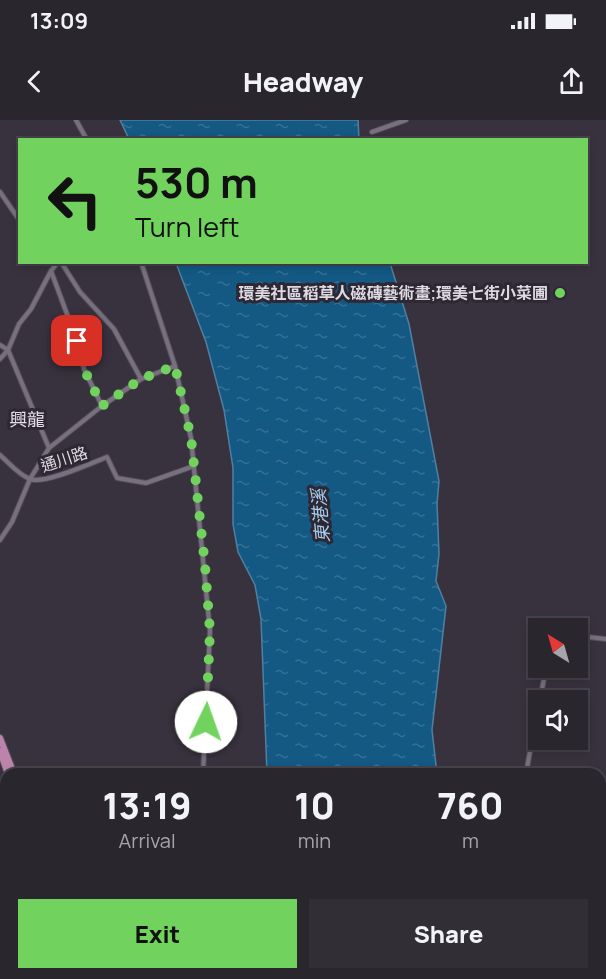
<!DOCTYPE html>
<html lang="en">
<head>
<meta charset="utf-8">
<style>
  :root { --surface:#2a262e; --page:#322e36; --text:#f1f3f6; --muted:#a5a5aa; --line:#46434a; --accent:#71d35e }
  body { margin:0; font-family:Manrope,"Noto Sans TC",sans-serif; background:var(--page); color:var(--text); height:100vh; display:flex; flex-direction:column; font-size:22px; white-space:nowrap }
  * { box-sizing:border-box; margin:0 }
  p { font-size:20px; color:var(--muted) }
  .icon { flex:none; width:33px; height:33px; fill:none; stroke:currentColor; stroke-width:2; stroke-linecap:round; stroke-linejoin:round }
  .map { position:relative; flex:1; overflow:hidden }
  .side { position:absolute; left:0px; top:648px; width:606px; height:212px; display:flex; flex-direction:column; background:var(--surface); border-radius:18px 18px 0 0; box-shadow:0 3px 9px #0003,0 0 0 2px var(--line) }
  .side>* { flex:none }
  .top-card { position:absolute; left:18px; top:18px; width:570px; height:126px; border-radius:0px; box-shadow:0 3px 9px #0003,0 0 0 2px var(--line); background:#71d35e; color:#111; overflow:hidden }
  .needle { width:39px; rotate:323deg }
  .controls { position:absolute; left:528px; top:498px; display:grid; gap:12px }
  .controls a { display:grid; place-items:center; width:60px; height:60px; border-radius:0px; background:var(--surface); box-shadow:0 3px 9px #0003,0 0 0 2px var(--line); font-size:30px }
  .pin { position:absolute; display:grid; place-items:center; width:51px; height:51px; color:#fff; margin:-26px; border-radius:12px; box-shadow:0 3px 9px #0006 }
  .me { position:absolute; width:66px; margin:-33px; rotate:3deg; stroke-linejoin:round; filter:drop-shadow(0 0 4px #0008) }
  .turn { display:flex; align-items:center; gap:21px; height:126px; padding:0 18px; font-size:27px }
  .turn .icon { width:78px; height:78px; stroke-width:2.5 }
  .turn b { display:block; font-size:42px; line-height:51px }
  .eta { display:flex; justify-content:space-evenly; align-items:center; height:102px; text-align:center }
  .eta b { font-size:36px; font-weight:800; line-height:42px }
  .primary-button { display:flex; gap:12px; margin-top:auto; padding:12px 18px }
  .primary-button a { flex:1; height:69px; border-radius:0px; background:var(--accent); color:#111; font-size:24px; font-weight:800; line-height:69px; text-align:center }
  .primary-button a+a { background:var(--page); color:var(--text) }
  .status { display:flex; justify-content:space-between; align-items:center; height:42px; padding:0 30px; background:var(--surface); direction:ltr }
  .status svg { height:16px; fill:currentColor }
  header { display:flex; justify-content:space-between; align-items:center; height:78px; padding:0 18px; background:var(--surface); font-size:27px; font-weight:800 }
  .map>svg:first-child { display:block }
  .water { fill:url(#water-ripples); stroke:#5080a0; stroke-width:1.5 }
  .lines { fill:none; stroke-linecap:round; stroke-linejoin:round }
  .minor-casing { stroke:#554f5a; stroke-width:6 }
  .secondary-casing { stroke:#554f5a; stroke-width:8 }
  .primary-casing { stroke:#554f5a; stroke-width:8 }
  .minor { stroke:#78707f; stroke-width:4 }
  .secondary { stroke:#78707f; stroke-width:6 }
  .primary { stroke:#bc84ab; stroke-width:6 }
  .route { stroke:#71d35e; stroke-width:10; stroke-dasharray:0 18 }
  .poi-dot { fill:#71d35e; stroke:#2e2834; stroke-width:2 }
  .labels { text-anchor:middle; stroke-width:6; stroke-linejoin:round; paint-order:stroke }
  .poi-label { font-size:16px; font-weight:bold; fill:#dedae2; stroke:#2e2834; text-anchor:end }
  .street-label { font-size:16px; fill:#dedae2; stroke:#2e2834 }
  .neighbourhood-label { font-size:18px; fill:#e5dcec; stroke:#2e2834 }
  .water-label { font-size:18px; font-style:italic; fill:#a8cfee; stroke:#2e2834 }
</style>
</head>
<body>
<div class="status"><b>13:09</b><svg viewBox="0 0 49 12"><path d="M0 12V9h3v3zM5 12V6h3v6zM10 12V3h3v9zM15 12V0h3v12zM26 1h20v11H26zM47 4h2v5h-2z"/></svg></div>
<header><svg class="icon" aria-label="back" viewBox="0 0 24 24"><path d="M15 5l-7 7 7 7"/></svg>Headway<svg class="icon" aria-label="share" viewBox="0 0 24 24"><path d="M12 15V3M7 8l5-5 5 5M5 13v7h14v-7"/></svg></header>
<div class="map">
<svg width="606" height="859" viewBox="0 0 606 859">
  <defs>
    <pattern id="water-ripples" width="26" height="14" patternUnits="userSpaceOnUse" patternTransform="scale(1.5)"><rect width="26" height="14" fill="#135984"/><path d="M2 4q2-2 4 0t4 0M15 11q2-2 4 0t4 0" fill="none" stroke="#357095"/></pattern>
  </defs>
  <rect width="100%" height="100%" fill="#38323e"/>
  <!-- water -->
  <g class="water">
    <polygon points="120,0 358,0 359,19 129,19"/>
    <polygon points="176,143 390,143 409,204 439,361 437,384 439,434 436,461 446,486 432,610 437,654 267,654 261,499 255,465 238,432 233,404 233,348 224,290 206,222"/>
    <polygon points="273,854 428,854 429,859 273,859"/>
  </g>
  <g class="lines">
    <!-- minor casing -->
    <g class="minor-casing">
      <g id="minor">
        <polyline points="76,0 87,20"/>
        <polyline points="372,12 406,0"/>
        <polyline points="0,72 20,101"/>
        <polyline points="61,142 80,172 114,209 141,259 175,246"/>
        <polyline points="141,142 175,246 191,318 210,511 203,654"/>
        <polyline points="51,151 77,221 84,249 102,286"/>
        <polyline points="0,225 8,230 49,328"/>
        <polyline points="0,239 8,230 19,204 31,189 51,151 58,142"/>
        <path d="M0,335C9,343 19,355 30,359C43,365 92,343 107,337L117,358L146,363L194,346"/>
        <polyline points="0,420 12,402 30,359 49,328 102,286 141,259"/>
        <polyline points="578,516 606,519"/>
        <polyline points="540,580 546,548"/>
        <polyline points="526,654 538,586"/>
        <polyline points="600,708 606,711"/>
        <polyline points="0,734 6,732"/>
        <polyline points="600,834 606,836"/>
        <polyline points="192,859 192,854"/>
      </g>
    </g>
    <!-- secondary casing -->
    <g class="secondary-casing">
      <g id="secondary">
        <polyline points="600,812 606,794"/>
        <polyline points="585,859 587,854"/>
      </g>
    </g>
    <!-- primary casing -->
    <g class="primary-casing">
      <g id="primary">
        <polyline points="0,618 14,654"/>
        <polyline points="0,631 8,654"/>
        <polyline points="67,854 69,859"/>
        <polyline points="75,854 77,859"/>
      </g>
    </g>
    <!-- minor -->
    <use href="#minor" class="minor"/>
    <!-- secondary -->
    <use href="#secondary" class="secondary"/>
    <!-- primary -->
    <use href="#primary" class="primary"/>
  </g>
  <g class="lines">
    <!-- route -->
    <polyline class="route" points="77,221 84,249 102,286 141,259 175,246 191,318 205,445 210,511 206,602"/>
  </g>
  <!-- markers -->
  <circle class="poi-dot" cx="560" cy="173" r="6"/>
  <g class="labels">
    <!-- poi labels -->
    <g class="poi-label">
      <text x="548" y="179">環美社區稻草人磁磚藝術畫;環美七街小菜圃</text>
    </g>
    <!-- street labels -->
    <g class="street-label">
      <text transform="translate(64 339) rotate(-18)" y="6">通川路</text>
    </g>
    <!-- neighbourhood labels -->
    <g class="neighbourhood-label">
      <text x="27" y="306">興龍</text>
    </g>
    <!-- water labels -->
    <g class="water-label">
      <text transform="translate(321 396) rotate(-95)" y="6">東港溪</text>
    </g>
  </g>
</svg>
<div class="controls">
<a><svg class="needle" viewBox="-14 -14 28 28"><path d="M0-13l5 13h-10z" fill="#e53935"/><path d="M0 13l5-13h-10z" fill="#a5a5aa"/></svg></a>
<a><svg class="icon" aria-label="sound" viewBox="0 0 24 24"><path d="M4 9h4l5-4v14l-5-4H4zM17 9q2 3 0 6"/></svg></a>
</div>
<div class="pin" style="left:77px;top:221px;background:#d93025"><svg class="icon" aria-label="arrive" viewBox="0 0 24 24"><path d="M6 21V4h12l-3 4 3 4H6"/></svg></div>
<svg class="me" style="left:206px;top:602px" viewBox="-20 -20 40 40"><circle r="19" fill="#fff"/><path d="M0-13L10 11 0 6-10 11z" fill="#71d35e"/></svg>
<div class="top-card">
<div class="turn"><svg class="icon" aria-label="left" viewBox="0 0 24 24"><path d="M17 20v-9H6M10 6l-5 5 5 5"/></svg><div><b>530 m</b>Turn left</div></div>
</div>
<section class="side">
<div class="eta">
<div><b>13:19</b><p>Arrival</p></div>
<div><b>10</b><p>min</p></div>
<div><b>760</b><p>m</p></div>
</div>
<div class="primary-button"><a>Exit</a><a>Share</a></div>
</section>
</div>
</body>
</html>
